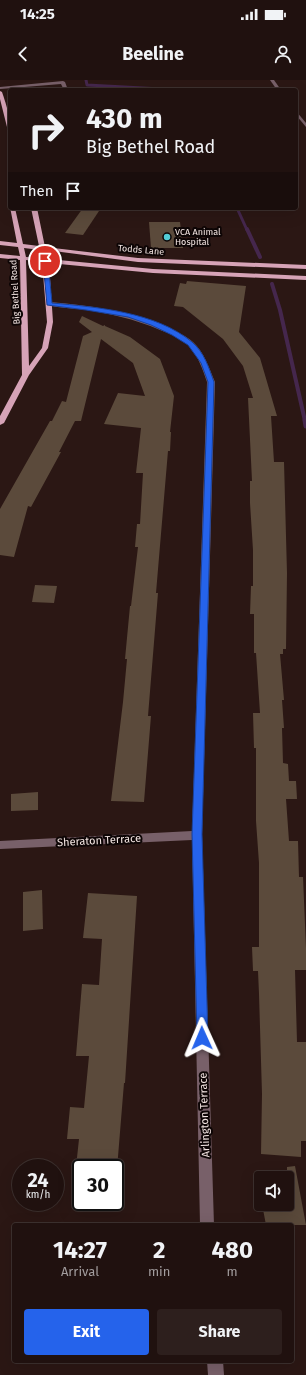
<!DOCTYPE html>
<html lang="en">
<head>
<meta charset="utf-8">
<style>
  :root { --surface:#20110f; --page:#2d1f1d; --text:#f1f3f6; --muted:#a29d9e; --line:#3d312f; --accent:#2563eb }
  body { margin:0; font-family:"Fira Sans",sans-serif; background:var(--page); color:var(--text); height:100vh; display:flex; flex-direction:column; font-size:15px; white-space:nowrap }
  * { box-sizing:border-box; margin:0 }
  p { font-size:13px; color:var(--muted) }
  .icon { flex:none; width:22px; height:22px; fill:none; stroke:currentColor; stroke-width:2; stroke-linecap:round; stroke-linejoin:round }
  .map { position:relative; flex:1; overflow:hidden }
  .drawer { position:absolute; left:12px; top:1143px; width:282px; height:140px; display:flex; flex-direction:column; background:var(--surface); border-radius:4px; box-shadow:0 4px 16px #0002,0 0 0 1px var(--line) }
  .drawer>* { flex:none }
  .hud { position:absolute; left:8px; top:8px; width:290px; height:122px; border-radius:4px; box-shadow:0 4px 16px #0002,0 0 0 1px var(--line); background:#20110f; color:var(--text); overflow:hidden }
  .tools { position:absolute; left:254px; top:1091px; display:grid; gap:8px }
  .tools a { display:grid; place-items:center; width:40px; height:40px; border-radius:4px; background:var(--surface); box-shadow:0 4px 16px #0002,0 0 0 1px var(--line); font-size:20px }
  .speed { position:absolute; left:12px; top:1079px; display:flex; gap:8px; font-size:20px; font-weight:700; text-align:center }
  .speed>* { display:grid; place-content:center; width:52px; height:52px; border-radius:50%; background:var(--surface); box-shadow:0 4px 16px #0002,0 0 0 1px var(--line); line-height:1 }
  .speed small { font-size:10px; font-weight:400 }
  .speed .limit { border:2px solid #111; border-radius:6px; background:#fff; color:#111 }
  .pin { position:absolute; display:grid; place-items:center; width:34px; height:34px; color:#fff; margin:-17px; border:2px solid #fff; border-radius:50%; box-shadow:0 1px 4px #0007 }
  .me { position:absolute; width:44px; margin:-22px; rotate:359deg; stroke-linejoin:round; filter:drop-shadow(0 0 3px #0008) }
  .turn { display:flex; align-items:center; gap:14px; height:84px; padding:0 12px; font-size:18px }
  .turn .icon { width:52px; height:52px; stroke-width:2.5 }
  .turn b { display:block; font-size:28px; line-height:34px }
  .then { display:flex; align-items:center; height:38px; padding:0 12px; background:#0003; gap:8px; font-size:15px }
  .eta { display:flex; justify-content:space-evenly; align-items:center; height:68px; text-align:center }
  .eta b { font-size:24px; font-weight:700; line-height:28px }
  .button { display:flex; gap:8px; margin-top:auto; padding:8px 12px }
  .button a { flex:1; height:46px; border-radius:4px; background:var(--accent); color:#fff; font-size:16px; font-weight:700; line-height:46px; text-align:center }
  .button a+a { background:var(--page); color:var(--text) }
  .status { display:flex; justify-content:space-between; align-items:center; height:28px; padding:0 20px; background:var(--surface); direction:ltr }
  .status svg { height:11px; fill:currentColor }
  header { display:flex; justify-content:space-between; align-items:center; height:52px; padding:0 12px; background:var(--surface); font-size:18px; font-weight:700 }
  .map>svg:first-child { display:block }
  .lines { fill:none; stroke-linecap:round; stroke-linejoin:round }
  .stream-far2 { stroke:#45274d; stroke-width:3 }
  .stream-far1 { stroke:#45274d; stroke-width:4 }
  .stream { stroke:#45274d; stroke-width:5 }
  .building { fill:#5b4a3b }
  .minor { fill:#786069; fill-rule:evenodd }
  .major { fill:#d6a3b7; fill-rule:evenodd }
  .route { fill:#2563eb; stroke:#184099 }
  .poi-dot { fill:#52ccd6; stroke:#0d0505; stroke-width:1.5 }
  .labels { text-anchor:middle; stroke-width:4; stroke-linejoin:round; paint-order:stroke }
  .far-poi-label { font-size:9px; fill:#f3e5e2; stroke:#0d0505; text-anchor:start }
  .far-street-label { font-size:9px; fill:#f3e5e2; stroke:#0d0505 }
  .street-label { font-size:11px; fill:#f3e5e2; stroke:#0d0505 }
</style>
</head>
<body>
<div class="status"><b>14:25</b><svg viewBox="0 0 49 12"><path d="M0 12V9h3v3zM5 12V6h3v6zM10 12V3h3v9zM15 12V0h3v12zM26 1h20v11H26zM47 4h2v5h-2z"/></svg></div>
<header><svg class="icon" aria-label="back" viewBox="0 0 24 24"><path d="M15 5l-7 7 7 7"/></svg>Beeline<svg class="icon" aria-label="person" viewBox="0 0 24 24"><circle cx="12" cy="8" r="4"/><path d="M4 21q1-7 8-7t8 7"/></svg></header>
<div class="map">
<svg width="306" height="1295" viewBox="0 0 306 1295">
  <rect width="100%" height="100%" fill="#2b1714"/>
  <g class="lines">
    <!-- stream-far2 -->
    <g class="stream-far2">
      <polyline points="86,0 87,5 180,10"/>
      <polyline points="237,128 247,150"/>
    </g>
    <!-- stream-far1 -->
    <g class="stream-far1">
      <polyline points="247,149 260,177"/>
      <polyline points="272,204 280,230 305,341"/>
    </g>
    <!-- stream -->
    <polyline class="stream" points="305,340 306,346"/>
  </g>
  <!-- building -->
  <g class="building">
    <polygon points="83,128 101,128 83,155 65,153"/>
    <polygon points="149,142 180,142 183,168 151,168"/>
    <polygon points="187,201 246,206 239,252 260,278 277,336 271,336 274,382 284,382 287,493 286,569 283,569 283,574 280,574 284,620 282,620 284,648 282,648 283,683 288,684 289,701 296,701 297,719 286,719 289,761 298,761 299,797 303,797 306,868 306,890 295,890 297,962 306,962 306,1061 301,1061 301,1077 261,1074 262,1014 259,914 258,891 253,891 252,867 259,867 259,783 256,741 256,668 254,668 253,633 260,633 256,573 254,573 254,534 250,534 251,506 253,506 253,470 250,423 250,401 252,401 248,318 253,318 243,286 223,259 183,227 174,226 180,203 186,204"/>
    <polygon points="82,236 103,246 105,245 105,246 130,257 160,279 174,316 170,352 171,352 170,371 168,371 156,513 158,513 148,636 151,636 144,722 111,721 123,622 127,579 125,579 130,526 131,526 138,467 135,467 137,444 140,444 143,393 136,393 141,348 104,344 118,313 145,316 133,283 101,259 81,341 75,341 59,372 61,372 31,427 28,426 14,477 0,475 0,429 50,341 52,341 62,321 66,322 83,256 92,252 79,242"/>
    <polygon points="35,505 57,506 54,523 32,522"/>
    <polygon points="38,712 38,730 11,731 11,714"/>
    <polygon points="42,810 43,849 23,851 23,812"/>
    <polygon points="88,813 137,816 125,1003 124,1003 117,1089 76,1087 79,1059 67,1059 70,1027 84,1028 89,976 76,976 82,904 99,905 102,859 83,858"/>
    <polygon points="295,1086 306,1145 266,1145 262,1124 287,1124 287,1087"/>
  </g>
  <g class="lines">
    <!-- minor -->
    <g class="minor">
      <polygon points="270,0 274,0 281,10 277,10"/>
      <polygon points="63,1 65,2 68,10 64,10 61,4 0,9 0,7"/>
      <polygon points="296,31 306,43 306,47 296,35"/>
      <path d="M49,222C89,225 128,231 166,247C175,251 185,255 193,262C204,272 209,288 215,302L202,755L214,1145H200L192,760L0,769V761L192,751L207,302C203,290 198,276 190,267C182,258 170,254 160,250C135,239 108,233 80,229C69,228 58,228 47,225L46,224Z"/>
      <polygon points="207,1281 223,1281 224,1295 208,1295"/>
    </g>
    <!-- major -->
    <g class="major">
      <path d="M0,11L2,12C7,26 10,38 10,52L8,51L0,19Z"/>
      <polygon points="10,104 10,117 7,115 7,106"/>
      <path d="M10,127L15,128L23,164L39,166L31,128H37L45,167L138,178L306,185V189L138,182L46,170L48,179L153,189L306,196V200L153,193L49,183L53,242L48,268L29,295L4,343L0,345V336L22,295L20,180L0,178V174L20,176L18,167L0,165V161L17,163ZM24,168L40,170L42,178L26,177ZM26,180L42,182L47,242L42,268L29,286Z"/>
    </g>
  </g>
  <!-- route -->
  <path class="route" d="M45,179L48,181L52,223C97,227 156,232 192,262C204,272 209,288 214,302L202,754L208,958L206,961L202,963L198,961L197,958L192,754L208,302L201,283L188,265L172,255L151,245L128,237L86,230L47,225L43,181Z"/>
  <!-- markers -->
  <circle class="poi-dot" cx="167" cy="157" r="4"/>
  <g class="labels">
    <!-- far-poi labels -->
    <g class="far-poi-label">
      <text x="175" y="155">VCA Animal<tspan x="175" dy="10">Hospital</tspan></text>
    </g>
    <!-- far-street labels -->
    <g class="far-street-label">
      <text transform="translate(141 170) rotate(5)" y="3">Todds Lane</text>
      <text transform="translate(15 212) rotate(-93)" y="3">Big Bethel Road</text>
    </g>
    <!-- street labels -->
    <g class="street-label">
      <text transform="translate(99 760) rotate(-3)" y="4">Sheraton Terrace</text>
      <text transform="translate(204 1035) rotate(-92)" y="4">Arlington Terrace</text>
    </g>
  </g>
</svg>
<div class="tools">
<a><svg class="icon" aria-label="sound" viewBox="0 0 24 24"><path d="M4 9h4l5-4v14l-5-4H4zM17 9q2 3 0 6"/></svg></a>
</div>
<div class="speed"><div>24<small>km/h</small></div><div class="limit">30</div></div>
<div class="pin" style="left:45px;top:181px;background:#d93025"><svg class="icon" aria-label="arrive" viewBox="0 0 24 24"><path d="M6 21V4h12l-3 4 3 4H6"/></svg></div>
<svg class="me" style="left:202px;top:958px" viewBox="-20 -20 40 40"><path d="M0-17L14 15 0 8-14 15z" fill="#2563eb" stroke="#fff" stroke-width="4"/></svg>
<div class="hud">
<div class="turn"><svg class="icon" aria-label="right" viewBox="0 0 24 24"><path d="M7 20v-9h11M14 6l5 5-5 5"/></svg><div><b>430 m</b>Big Bethel Road</div></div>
<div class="then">Then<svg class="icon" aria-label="arrive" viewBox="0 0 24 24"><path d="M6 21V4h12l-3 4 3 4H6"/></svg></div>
</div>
<section class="drawer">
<div class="eta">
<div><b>14:27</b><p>Arrival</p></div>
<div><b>2</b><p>min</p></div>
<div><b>480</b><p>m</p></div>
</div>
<div class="button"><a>Exit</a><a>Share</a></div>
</section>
</div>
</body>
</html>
